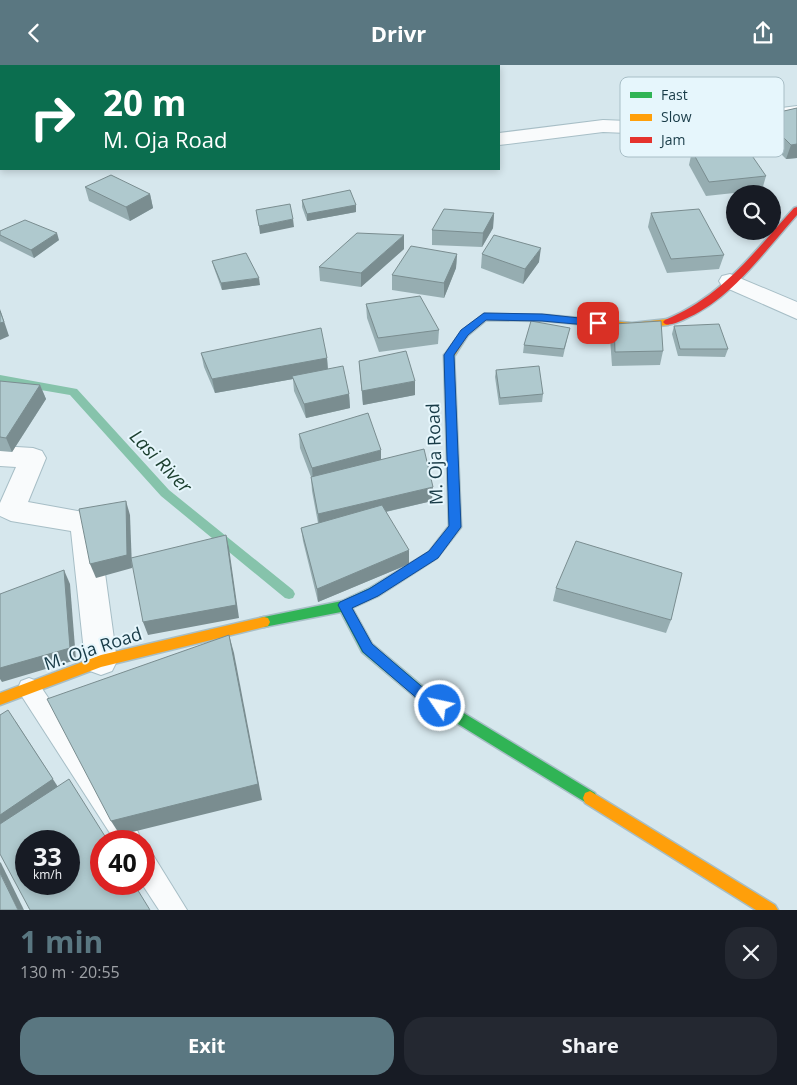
<!DOCTYPE html>
<html lang="en">
<head>
<meta charset="utf-8">
<style>
  :root { --surface:#171b24; --page:#242831; --text:#f1f3f6; --muted:#9ea1a6; --accent:#5a7781 }
  body { margin:0; font-family:"Open Sans",sans-serif; background:var(--page); color:var(--text); height:100vh; display:flex; flex-direction:column; font-size:19px; white-space:nowrap }
  * { box-sizing:border-box; margin:0 }
  p { font-size:16px; color:var(--muted) }
  .icon { flex:none; width:28px; height:28px; fill:none; stroke:currentColor; stroke-width:2; stroke-linecap:round; stroke-linejoin:round }
  .map { position:relative; height:845px; overflow:hidden }
  .sheet { display:flex; flex-direction:column; background:var(--surface); flex:1 }
  .sheet>* { flex:none }
  .hud { position:absolute; left:0px; top:0px; width:500px; height:105px; box-shadow:0 2px 8px #0003; background:#0b6e4f; color:#fff; overflow:hidden }
  .buttons { position:absolute; left:726px; top:120px; display:grid; gap:10px }
  .buttons a { display:grid; place-items:center; width:55px; height:55px; border-radius:50%; background:var(--surface); box-shadow:0 2px 8px #0003; font-size:25px }
  .speed { position:absolute; left:15px; top:765px; display:flex; gap:10px; font-size:25px; font-weight:700; text-align:center }
  .speed>* { display:grid; place-content:center; width:65px; height:65px; border-radius:50%; background:var(--surface); box-shadow:0 2px 8px #0003; line-height:1 }
  .speed small { font-size:12px; font-weight:400 }
  .speed .limit { border:8px solid #d22; background:#fff; color:#111 }
  .pin { position:absolute; display:grid; place-items:center; width:42px; height:42px; color:#fff; margin:-21px; border-radius:10px; box-shadow:0 2px 8px #0006 }
  .me { position:absolute; width:55px; margin:-28px; rotate:304deg; stroke-linejoin:round; filter:drop-shadow(0 0 4px #0008) }
  .turn { display:flex; align-items:center; gap:18px; height:105px; padding:0 20px; font-size:22px }
  .turn .icon { width:65px; height:65px; stroke-width:2.5 }
  .turn b { display:block; font-size:35px; line-height:42px }
  .round { display:grid; place-items:center; flex:none; width:52px; height:52px; border-radius:20px; background:var(--page) }
  .summary { display:flex; align-items:center; justify-content:space-between; height:85px; padding:0 20px }
  h1 { font-size:30px; font-weight:700; line-height:38px; color:var(--accent) }
  .primary-button { display:flex; gap:10px; margin-top:auto; padding:10px 20px }
  .primary-button a { flex:1; height:58px; border-radius:20px; background:var(--accent); color:#fff; font-size:20px; font-weight:700; line-height:58px; text-align:center }
  .primary-button a+a { background:var(--page); color:var(--text) }
  header { display:flex; justify-content:space-between; align-items:center; height:65px; padding:0 20px; background:var(--accent); color:#fff; font-size:22px; font-weight:700 }
  .map>svg:first-child { display:block }
  .lines { fill:none; stroke-linecap:round; stroke-linejoin:round }
  .stream { fill:#86c3ab; fill-rule:evenodd }
  .lane-casing { stroke:#a7bec6; stroke-width:2 }
  .street-casing { stroke:#a7bec6; stroke-width:2 }
  .fast-casing { stroke:#a7bec6; stroke-width:3 }
  .slow-casing { stroke:#a7bec6; stroke-width:3 }
  .jam-casing { stroke:#a7bec6; stroke-width:3 }
  .lane { fill:#f9fbfc; fill-rule:evenodd }
  .street { fill:#f9fbfc; fill-rule:evenodd }
  .fast { fill:#30b455; fill-rule:evenodd }
  .slow { fill:#ff9f0a; fill-rule:evenodd }
  .jam { fill:#e5322d; fill-rule:evenodd }
  .wall { fill:#96adb1 }
  .shaded-wall { fill:#7a8d90 }
  .building { fill:#afc9ce; stroke:#7a8d90; fill-rule:evenodd }
  .route { fill:#1a73e8; stroke:#114b97 }
  .labels { text-anchor:middle; stroke-width:4; stroke-linejoin:round; paint-order:stroke }
  .street-label { font-size:18px; fill:#183b47; stroke:#e6f6fc }
  .water-label { font-size:19px; font-style:italic; fill:#1b3f2f; stroke:#e6f6fc }
  .key { fill:#e6f6fc; stroke:#a8bec6; stroke-width:1 }
  .key-label { font-size:14px; fill:#183b47 }
</style>
</head>
<body>
<header><svg class="icon" aria-label="back" viewBox="0 0 24 24"><path d="M15 5l-7 7 7 7"/></svg>Drivr<svg class="icon" aria-label="share" viewBox="0 0 24 24"><path d="M12 15V3M7 8l5-5 5 5M5 13v7h14v-7"/></svg></header>
<div class="map">
<svg width="797" height="845" viewBox="0 0 797 845">
  <rect width="100%" height="100%" fill="#d6e7ed"/>
  <g class="lines">
    <!-- stream -->
    <polygon class="stream" points="0,310 77,324 169,425 293,525 295,529 293,533 289,534 285,533 161,431 70,330 0,318"/>
    <!-- lane casing -->
    <g class="lane-casing">
      <g id="lane">
        <polygon points="29,613 37,616 138,767 141,776 115,776 21,630 18,623 21,616"/>
        <polygon points="144,787 153,790 187,845 159,845 142,819"/>
      </g>
    </g>
    <!-- street casing -->
    <g class="street-casing">
      <g id="street">
        <polygon points="797,41 797,53 698,66 652,69 603,67 499,80 499,68 603,55 652,57 698,54"/>
        <polygon points="730,209 797,237 797,254 722,221 719,216 722,211"/>
        <polygon points="0,381 33,383 42,386 46,393 28,437 94,449 98,457 117,596 112,606 101,610 90,606 85,596 71,466 11,456 0,451 0,438 16,402 0,401"/>
      </g>
    </g>
    <!-- fast casing -->
    <g class="fast-casing">
      <polygon id="fast" points="451,285 456,288 454,291 461,462 437,493 378,531 352,543 372,579 429,627 595,728 597,733 595,738 590,740 419,635 362,587 341,547 264,562 260,561 258,557 260,553 264,552 342,536 370,523 429,487 449,461 444,290"/>
    </g>
    <!-- slow casing -->
    <g class="slow-casing">
      <g id="slow">
        <polygon points="484,249 546,250 632,258 668,254 673,257 668,260 632,264 546,256 486,255 468,270 455,290 447,290 446,288 462,266"/>
        <polygon points="264,552 268,553 270,557 268,561 101,602 0,640 0,628 101,590"/>
        <polygon points="590,726 775,840 778,845 756,845 585,738 583,733 585,728"/>
      </g>
    </g>
    <!-- jam casing -->
    <g class="jam-casing">
      <path id="jam" d="M797,142V150C763,188 731,235 683,255C677,257 671,261 665,259L663,257L665,255C723,231 753,188 794,143Z"/>
    </g>
    <!-- lane -->
    <use href="#lane" class="lane"/>
    <!-- street -->
    <use href="#street" class="street"/>
    <!-- fast -->
    <use href="#fast" class="fast"/>
    <!-- slow -->
    <use href="#slow" class="slow"/>
    <!-- jam -->
    <use href="#jam" class="jam"/>
  </g>
  <!-- wall -->
  <g class="wall">
    <polygon points="797,43 797,93 786,94 758,65 762,51"/>
    <polygon points="692,86 766,111 762,125 706,131 689,100"/>
    <polygon points="85,122 150,129 153,143 130,156 89,136"/>
    <polygon points="302,135 356,140 356,147 307,156 302,142"/>
    <polygon points="494,148 493,163 482,182 432,180 432,165"/>
    <polygon points="651,148 724,190 719,204 667,208 648,162"/>
    <polygon points="0,166 59,175 34,193 0,176"/>
    <polygon points="404,184 361,222 320,216 319,202"/>
    <polygon points="457,189 456,203 444,233 392,225 392,210"/>
    <polygon points="482,189 539,197 523,219 481,203"/>
    <polygon points="212,196 260,220 222,225 214,203"/>
    <polygon points="366,239 439,265 438,279 379,287 367,253"/>
    <polygon points="614,259 663,286 660,300 612,301 610,273"/>
    <polygon points="674,261 728,284 725,292 678,291 672,269"/>
    <polygon points="568,270 563,292 523,288 524,280"/>
    <polygon points="201,288 327,293 328,304 349,329 350,343 306,353 294,326 293,314 215,328 204,302"/>
    <polygon points="359,296 415,330 363,340 360,310"/>
    <polygon points="496,305 543,329 542,337 499,340 495,312"/>
    <polygon points="0,316 40,320 46,334 12,387 0,386"/>
    <polygon points="299,369 381,395 432,436 386,447 409,499 318,537 303,476 301,463 318,458 312,426 311,412 300,383"/>
    <polygon points="556,523 671,555 666,568 553,536"/>
  </g>
  <!-- shaded-wall -->
  <g class="shaded-wall">
    <polygon points="797,79 797,93 786,94 791,80"/>
    <polygon points="150,129 153,143 130,156 126,142"/>
    <polygon points="356,140 356,147 307,156 307,149"/>
    <polygon points="494,148 493,163 482,182 483,168"/>
    <polygon points="293,154 294,162 260,169 259,161"/>
    <polygon points="57,168 59,175 34,193 31,185"/>
    <polygon points="404,170 404,184 361,222 361,208"/>
    <polygon points="541,183 539,197 523,219 525,204"/>
    <polygon points="457,189 456,203 444,233 444,218"/>
    <polygon points="259,213 260,220 222,225 221,218"/>
    <polygon points="0,244 9,271 0,275"/>
    <polygon points="327,293 328,308 292,311 293,314 215,328 212,314"/>
    <polygon points="415,316 415,330 363,340 362,326"/>
    <polygon points="40,320 46,334 12,387 6,373"/>
    <polygon points="349,329 350,343 306,353 304,339"/>
    <polygon points="381,385 381,399 313,417 312,403"/>
    <polygon points="433,422 432,436 319,462 318,449"/>
    <polygon points="126,436 130,450 132,503 96,513 90,499"/>
    <polygon points="226,470 229,483 239,553 148,570 143,557"/>
    <polygon points="409,485 409,499 318,537 317,524"/>
    <polygon points="64,505 70,519 76,595 2,617 0,614 0,603"/>
    <polygon points="229,570 234,588 262,735 120,770 111,756"/>
    <polygon points="16,657 60,725 0,766 0,750"/>
    <polygon points="0,797 1,798 24,845 18,845 0,808"/>
  </g>
  <!-- building -->
  <g class="building">
    <polygon points="797,43 797,79 791,80 762,51"/>
    <polygon points="746,82 766,111 709,117 692,86"/>
    <polygon points="111,110 150,129 126,142 85,122"/>
    <polygon points="350,125 356,140 307,149 302,135"/>
    <polygon points="290,139 293,154 259,161 256,145"/>
    <polygon points="444,144 494,148 483,168 432,165"/>
    <polygon points="699,144 724,190 671,194 651,148"/>
    <polygon points="25,155 57,168 31,185 0,170 0,166"/>
    <polygon points="357,168 404,170 361,208 319,202"/>
    <polygon points="494,170 541,183 525,204 482,189"/>
    <polygon points="411,181 457,189 444,218 392,210"/>
    <polygon points="246,188 259,213 221,218 212,196"/>
    <polygon points="420,231 439,265 378,273 366,239"/>
    <polygon points="0,246 4,257 0,258"/>
    <polygon points="531,256 570,263 564,284 524,280"/>
    <polygon points="661,256 663,286 615,287 614,259"/>
    <polygon points="719,259 728,284 680,284 674,261"/>
    <polygon points="321,263 327,293 212,314 201,288"/>
    <polygon points="406,286 415,316 362,326 359,296"/>
    <polygon points="343,301 349,329 304,339 292,311"/>
    <polygon points="539,301 543,329 500,333 496,305"/>
    <polygon points="0,316 40,320 6,373 0,372"/>
    <polygon points="368,348 381,385 312,403 299,369"/>
    <polygon points="424,384 433,422 318,449 311,412"/>
    <polygon points="126,436 127,490 90,499 79,444"/>
    <polygon points="382,440 409,485 317,524 301,463"/>
    <polygon points="226,470 236,540 143,557 131,493"/>
    <polygon points="576,476 682,508 671,555 556,523"/>
    <polygon points="64,505 70,583 0,603 0,529"/>
    <polygon points="229,570 258,719 111,756 47,634"/>
    <polygon points="8,645 53,714 0,750 0,650"/>
    <path d="M69,714L108,776H101V819H134L150,845H30L0,789V759ZM26,776H69V819H26Z"/>
    <polygon points="0,808 18,845 0,845"/>
  </g>
  <!-- route -->
  <polygon class="route" points="484,248 542,249 598,255 602,258 598,261 542,256 486,255 468,270 454,290 461,462 438,493 378,531 352,543 372,579 428,627 445,637 447,641 445,646 440,647 419,635 363,587 338,540 340,537 369,524 429,486 449,461 444,290 461,265"/>
  <g class="labels">
    <!-- street labels -->
    <g class="street-label">
      <text transform="translate(435 389) rotate(-92)" y="6">M. Oja Road</text>
      <text transform="translate(93 584) rotate(-18)" y="6">M. Oja Road</text>
    </g>
    <!-- water labels -->
    <g class="water-label">
      <text transform="translate(161 396) rotate(46)" y="7">Lasi River</text>
    </g>
  </g>
  <!-- legend -->
  <rect x="620" y="12" width="164" height="80" rx="8" class="key"/>
  <rect x="630" y="27" width="22" height="6" fill="#30b455"/>
  <rect x="630" y="49" width="22" height="7" fill="#ff9f0a"/>
  <rect x="630" y="72" width="22" height="6" fill="#e5322d"/>
  <g class="key-label">
    <text x="661" y="35">Fast</text>
    <text x="661" y="57">Slow</text>
    <text x="661" y="80">Jam</text>
  </g>
</svg>
<div class="buttons">
<a><svg class="icon" aria-label="search" viewBox="0 0 24 24"><circle cx="10" cy="10" r="6"/><path d="M15 15l6 6"/></svg></a>
</div>
<div class="speed"><div>33<small>km/h</small></div><div class="limit">40</div></div>
<div class="pin" style="left:598px;top:258px;background:#d93025"><svg class="icon" aria-label="arrive" viewBox="0 0 24 24"><path d="M6 21V4h12l-3 4 3 4H6"/></svg></div>
<svg class="me" style="left:440px;top:641px" viewBox="-20 -20 40 40"><circle r="17" fill="#1a73e8" stroke="#fff" stroke-width="3"/><path d="M0-11L8 9 0 5-8 9z" fill="#fff"/></svg>
<div class="hud">
<div class="turn"><svg class="icon" aria-label="right" viewBox="0 0 24 24"><path d="M7 20v-9h11M14 6l5 5-5 5"/></svg><div><b>20 m</b>M. Oja Road</div></div>
</div>
</div>
<section class="sheet">
<div class="summary"><div><h1>1 min</h1><p>130 m · 20:55</p></div><a class="round"><svg class="icon" aria-label="close" viewBox="0 0 24 24"><path d="M6 6l12 12M18 6L6 18"/></svg></a></div>
<div class="primary-button"><a>Exit</a><a>Share</a></div>
</section>
</body>
</html>
